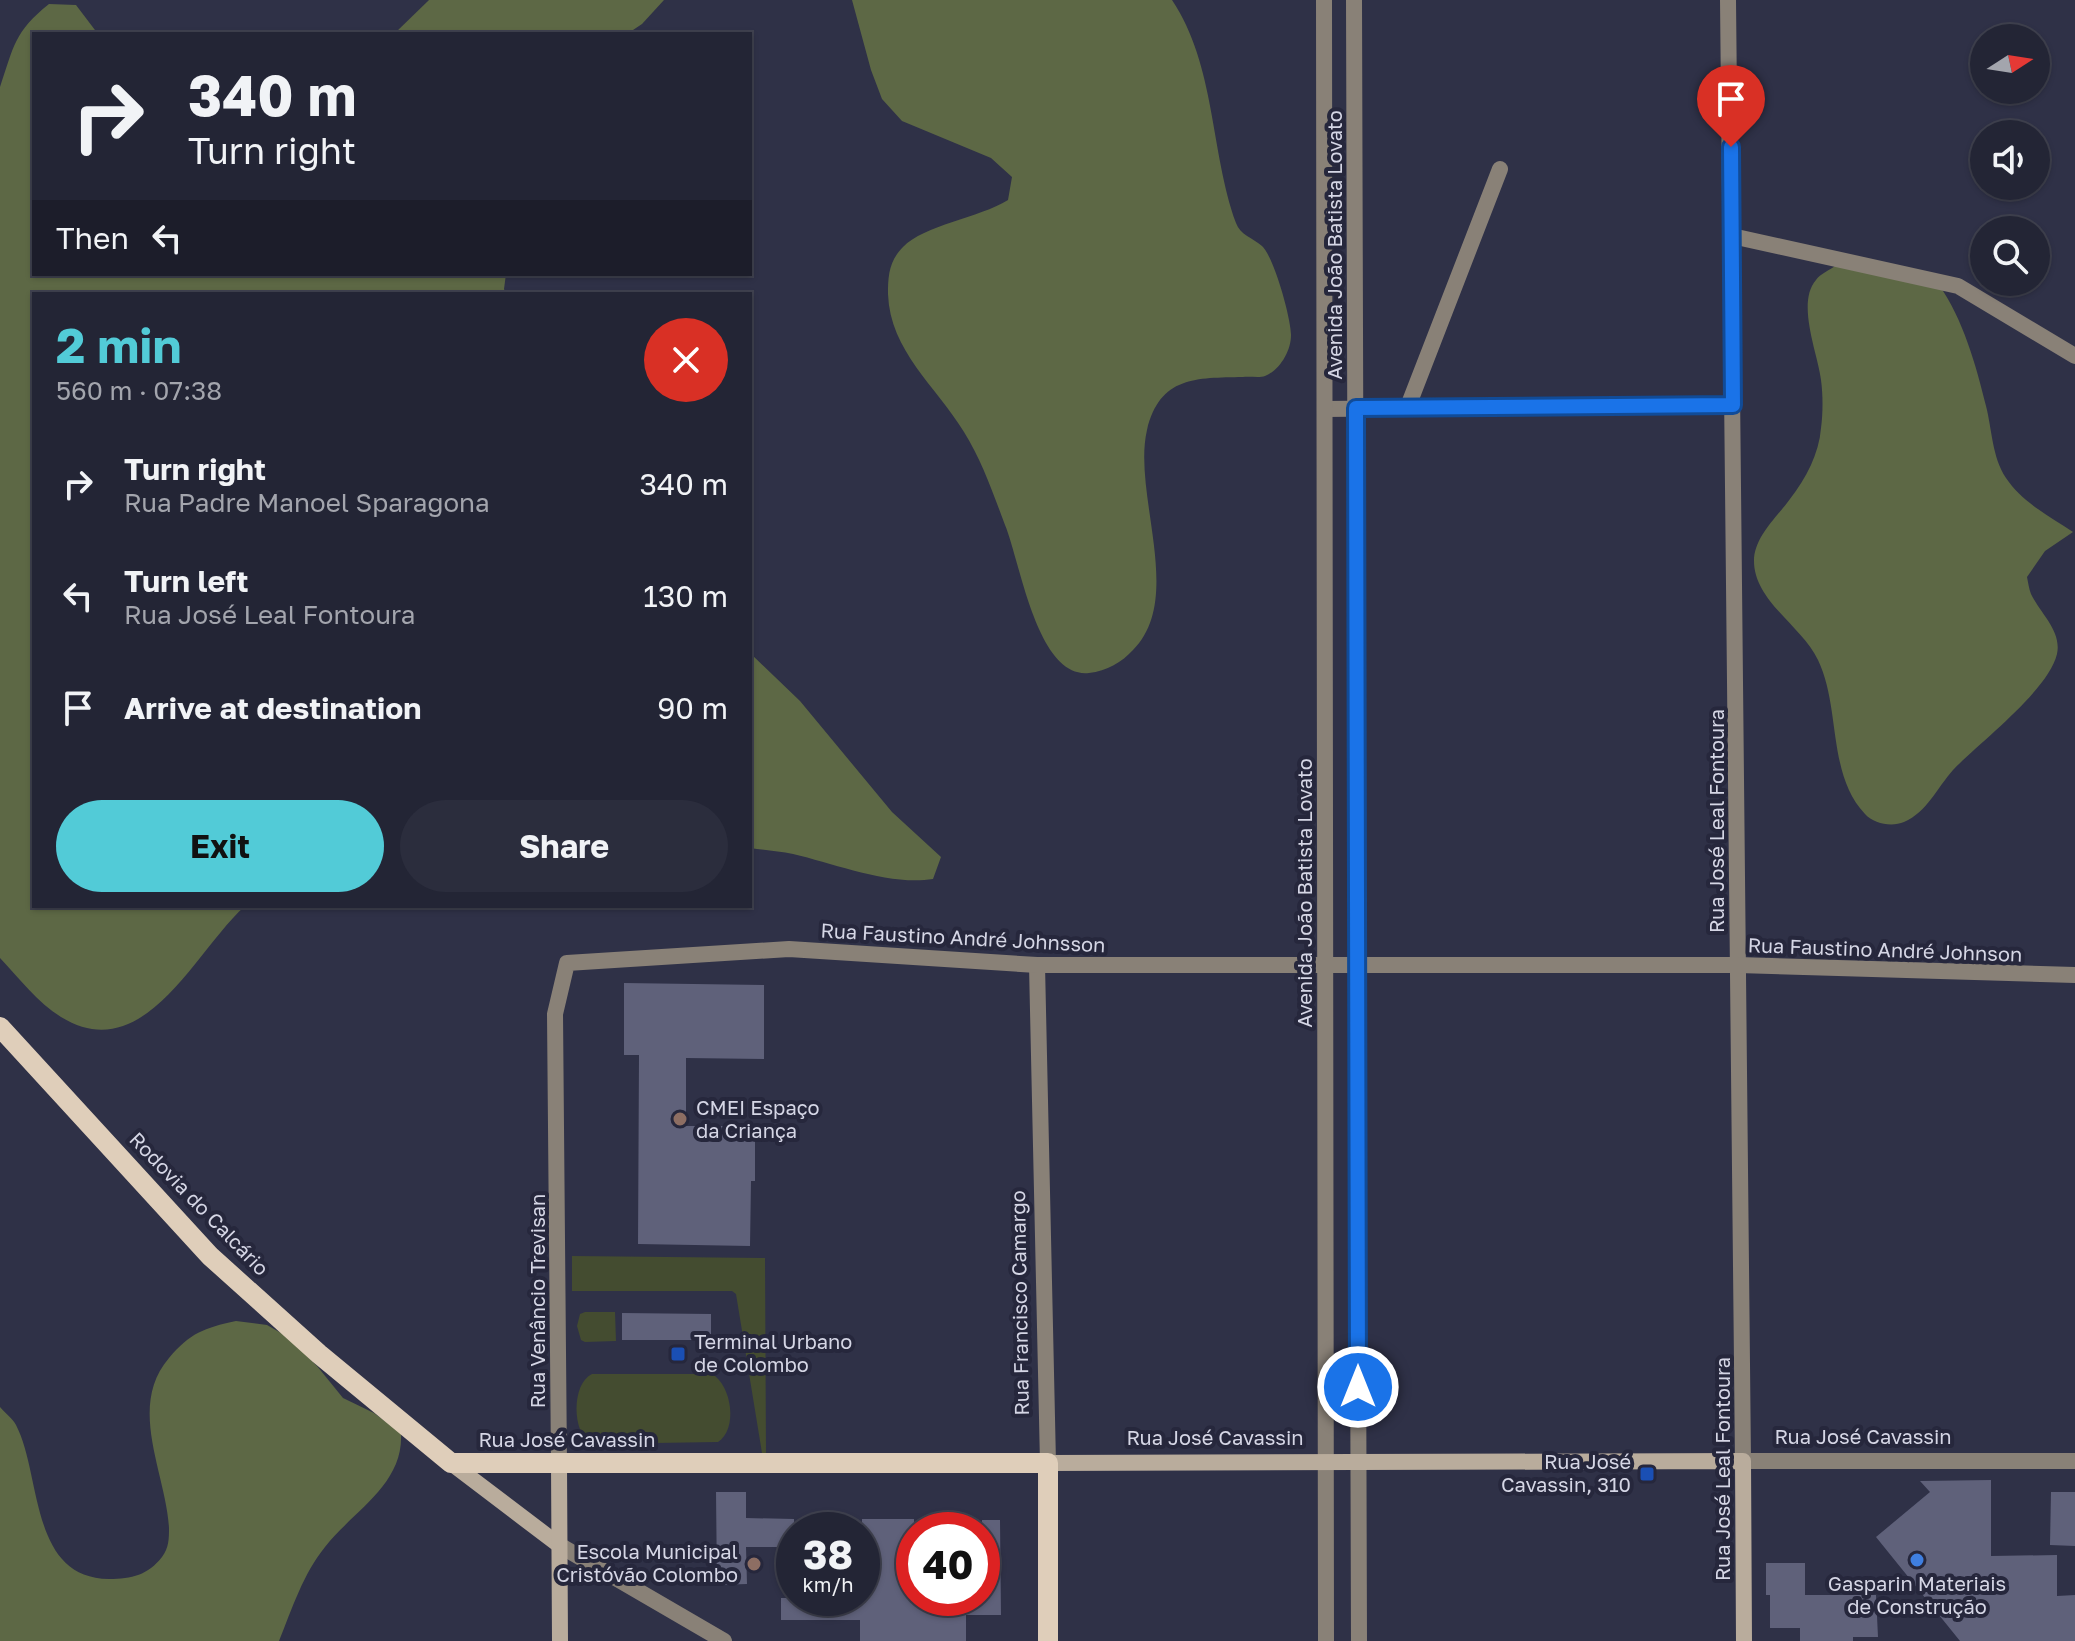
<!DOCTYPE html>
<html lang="en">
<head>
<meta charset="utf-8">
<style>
  :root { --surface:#232535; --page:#2b2d3d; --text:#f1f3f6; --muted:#a3a5ad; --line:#404250; --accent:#52cbd7 }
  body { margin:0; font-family:"Golos Text",sans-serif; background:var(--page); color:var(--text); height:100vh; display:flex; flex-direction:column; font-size:30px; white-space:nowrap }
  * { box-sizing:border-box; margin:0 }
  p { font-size:26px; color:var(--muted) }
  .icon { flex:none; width:44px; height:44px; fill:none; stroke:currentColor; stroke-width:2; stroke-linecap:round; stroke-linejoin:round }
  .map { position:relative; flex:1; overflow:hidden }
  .sheet { position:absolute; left:32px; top:292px; width:720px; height:616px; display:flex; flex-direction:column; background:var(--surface); border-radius:0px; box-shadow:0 2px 6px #0004,0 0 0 2px var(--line) }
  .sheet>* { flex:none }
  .guide { position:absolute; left:32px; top:32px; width:720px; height:244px; border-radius:0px; box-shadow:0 2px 6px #0004,0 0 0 2px var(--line); background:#232535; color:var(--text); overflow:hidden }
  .needle { width:52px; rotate:78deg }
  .tools { position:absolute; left:1970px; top:24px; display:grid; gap:16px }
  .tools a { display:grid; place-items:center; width:80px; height:80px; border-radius:50%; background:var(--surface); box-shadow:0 2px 6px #0004,0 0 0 2px var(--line); font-size:40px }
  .speed { position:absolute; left:776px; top:1512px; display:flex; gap:16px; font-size:40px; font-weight:700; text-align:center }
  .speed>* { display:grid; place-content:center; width:104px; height:104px; border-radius:50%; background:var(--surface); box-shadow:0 2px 6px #0004,0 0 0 2px var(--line); line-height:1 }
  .speed small { font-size:20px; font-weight:400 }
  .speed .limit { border:12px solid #d22; background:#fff; color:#111 }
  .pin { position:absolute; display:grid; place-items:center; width:68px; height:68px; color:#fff; margin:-82px -34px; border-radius:50% 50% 50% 0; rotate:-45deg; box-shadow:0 0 8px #0007 }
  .pin .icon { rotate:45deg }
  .me { position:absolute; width:88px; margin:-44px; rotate:0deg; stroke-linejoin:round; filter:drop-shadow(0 0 6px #0008) }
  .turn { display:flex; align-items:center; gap:28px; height:168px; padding:0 24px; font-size:36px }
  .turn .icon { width:104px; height:104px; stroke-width:2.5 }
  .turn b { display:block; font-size:56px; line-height:68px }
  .then { display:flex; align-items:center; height:76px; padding:0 24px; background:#0003; gap:16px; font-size:30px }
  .round { display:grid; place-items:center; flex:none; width:84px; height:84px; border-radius:42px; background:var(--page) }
  .headline { display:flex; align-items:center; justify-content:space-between; height:136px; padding:0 24px }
  h1 { font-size:48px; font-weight:700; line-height:60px; color:var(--accent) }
  .primary-button { display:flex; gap:16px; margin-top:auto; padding:16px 24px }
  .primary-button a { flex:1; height:92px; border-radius:48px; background:var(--accent); color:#111; font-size:32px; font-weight:700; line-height:92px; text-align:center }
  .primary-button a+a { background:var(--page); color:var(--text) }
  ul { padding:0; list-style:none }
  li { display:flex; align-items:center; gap:24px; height:112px; padding:0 24px }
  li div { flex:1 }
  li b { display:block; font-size:30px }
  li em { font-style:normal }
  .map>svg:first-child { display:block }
  .green { fill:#444c30 }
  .forest { fill:#5d6845 }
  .building { fill:#5f617a }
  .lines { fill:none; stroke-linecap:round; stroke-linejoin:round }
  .minor { stroke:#898177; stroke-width:16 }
  .tertiary { stroke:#898177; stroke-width:16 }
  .secondary { stroke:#b9ac9c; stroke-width:16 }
  .primary { stroke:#dfceba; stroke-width:20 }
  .route-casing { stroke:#114b97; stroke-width:20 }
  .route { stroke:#1a73e8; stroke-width:14 }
  .education-dot { fill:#8d6e63; stroke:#26273c; stroke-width:3 }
  .transit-dot { fill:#1a4fb4; stroke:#26273c; stroke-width:3 }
  .shop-dot { fill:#3f7fe0; stroke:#26273c; stroke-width:3 }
  .labels { text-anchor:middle; stroke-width:8; stroke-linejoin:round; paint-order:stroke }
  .street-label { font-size:20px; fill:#d5d6e5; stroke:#26273c }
  .poi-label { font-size:20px; fill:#d5d6e5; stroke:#26273c; text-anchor:start }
</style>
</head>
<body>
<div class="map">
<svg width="2075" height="1641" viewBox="0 0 2075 1641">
  <rect width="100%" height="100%" fill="#2f3147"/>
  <!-- green -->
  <g class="green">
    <polygon points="572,1256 765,1258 766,1453 762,1453 736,1294 732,1291 572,1291"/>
    <polygon points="585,1312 615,1312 616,1341 585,1342 581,1340 577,1326 580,1314"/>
    <path d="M592,1374H712C732,1386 738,1429 718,1442L591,1444C572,1433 571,1384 592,1374Z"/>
  </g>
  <!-- forest -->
  <g class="forest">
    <polygon points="429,0 664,0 642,24 627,34 394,34"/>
    <path d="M852,0H1172C1216,66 1210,151 1236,223C1240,235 1253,238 1262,246C1274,257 1291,318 1291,335C1291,351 1280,370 1265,376C1260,378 1249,376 1243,377C1196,378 1160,376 1147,430C1132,494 1185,598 1133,650C1122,662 1107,671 1089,673C1037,679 1020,561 1005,525C993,493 982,461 964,432C936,386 890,351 888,294C888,276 889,261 903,247C924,225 979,218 1008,200L1012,177L991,158L902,121L882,99L871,70Z"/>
    <path d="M49,4L76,5L98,34H34V274H506L504,289L506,294H34V906H245C194,952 144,1068 61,1017C38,1003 19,978 0,958V87C14,46 14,32 49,4Z"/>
    <path d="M1835,266L1939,285C1963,319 1976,365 1986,406C1992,429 1992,457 2006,478C2022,502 2049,516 2073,532L2045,551L2027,577C2028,582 2029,589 2031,594C2040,613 2062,631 2057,654C2048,691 1980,742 1953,770C1937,788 1927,812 1904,822C1892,827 1874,824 1865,814C1827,774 1841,708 1818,660C1802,626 1754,601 1754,561C1754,537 1777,517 1790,499C1806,478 1819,454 1821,428C1823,413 1823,395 1821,380C1818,354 1796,303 1816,280C1820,274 1830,270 1835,266Z"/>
    <path d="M750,653L800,701L892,812L941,857L933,879C890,886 836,864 793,854C779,851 764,850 750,848Z"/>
    <path d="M236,1321L267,1325L288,1337L317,1366L343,1398L374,1413L401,1433C404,1485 353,1511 325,1547C303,1574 292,1609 279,1641H0V1407C5,1413 13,1419 16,1425C42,1475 29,1578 109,1579C132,1579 148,1575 162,1557C169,1548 169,1538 169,1528C166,1473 127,1407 169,1358C190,1333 204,1328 236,1321Z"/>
  </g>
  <!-- building -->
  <g class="building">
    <polygon points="624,983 764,985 764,1059 686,1058 686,1126 755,1126 755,1181 751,1181 750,1246 638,1244 639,1055 624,1055"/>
    <polygon points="622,1313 711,1314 711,1340 622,1340"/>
    <polygon points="1991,1480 1991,1556 2057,1555 2057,1596 2075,1595 2075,1641 1960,1641 1876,1537 1930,1492 1920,1481"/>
    <polygon points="716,1492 746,1492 746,1518 794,1519 794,1547 746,1547 747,1584 717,1585"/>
    <polygon points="2051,1492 2075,1492 2075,1546 2050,1545"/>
    <polygon points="862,1519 914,1519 914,1598 982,1598 982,1520 1000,1520 1001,1615 966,1615 966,1641 860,1641 860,1620 781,1620 781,1598 862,1598"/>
    <polygon points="1766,1563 1805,1563 1805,1595 1876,1595 1878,1637 1853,1637 1853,1641 1800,1641 1800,1628 1770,1628 1770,1595 1766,1595"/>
  </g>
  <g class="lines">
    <!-- minor -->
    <g class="minor">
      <polyline points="1728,0 1743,1461"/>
      <polyline points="1732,236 1958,286 2075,356"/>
      <polyline points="1325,409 1733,405"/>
      <polyline points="1407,409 1500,169"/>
      <polyline points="1037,965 1048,1463"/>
      <polyline points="1357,965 1738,965 2075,975"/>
    </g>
    <!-- tertiary -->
    <g class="tertiary">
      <polyline points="1324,0 1326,1641"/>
      <polyline points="1354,0 1359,1641"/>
      <polyline points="1326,1362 1358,1361"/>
      <polyline points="1743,1461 2075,1461"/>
      <polyline points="559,1464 555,1014 567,963 789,949 1037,965 1357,965"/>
      <polyline points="559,1545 724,1641"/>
    </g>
    <!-- secondary -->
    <g class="secondary">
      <polyline points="451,1463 559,1545"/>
      <polyline points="1048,1463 1743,1461 1744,1641"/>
      <polyline points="559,1464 560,1641"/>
    </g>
    <!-- primary -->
    <polyline class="primary" points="0,1027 210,1256 319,1354 451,1463 1048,1463 1048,1641"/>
  </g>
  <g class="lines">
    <!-- route casing -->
    <g class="route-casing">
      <polyline id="route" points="1358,1387 1356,408 1733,405 1731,147"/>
    </g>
    <!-- route -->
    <use href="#route" class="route"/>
  </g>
  <!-- markers -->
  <g class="education-dot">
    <circle cx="680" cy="1119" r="8"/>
    <circle cx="754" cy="1564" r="8"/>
  </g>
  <g class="transit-dot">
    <rect x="670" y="1346" width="16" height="16" rx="4"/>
    <rect x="1639" y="1466" width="16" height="16" rx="4"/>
  </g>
  <circle class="shop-dot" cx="1917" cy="1560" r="8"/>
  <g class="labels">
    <!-- street labels -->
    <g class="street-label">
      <text transform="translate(1335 245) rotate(-90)" y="7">Avenida João Batista Lovato</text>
      <text transform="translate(1717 821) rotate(-90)" y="7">Rua José Leal Fontoura</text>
      <text transform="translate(1305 893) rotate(-90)" y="7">Avenida João Batista Lovato</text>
      <text transform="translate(963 938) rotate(3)" y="7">Rua Faustino André Johnsson</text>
      <text transform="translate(1885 950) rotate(2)" y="7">Rua Faustino André Johnson</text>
      <text transform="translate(199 1204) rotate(46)" y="7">Rodovia do Calcário</text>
      <text transform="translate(538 1301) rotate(-90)" y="7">Rua Venâncio Trevisan</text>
      <text transform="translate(1020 1303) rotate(-91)" y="7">Rua Francisco Camargo</text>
      <text x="1863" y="1444">Rua José Cavassin</text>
      <text x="1215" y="1445">Rua José Cavassin</text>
      <text x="567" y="1447">Rua José Cavassin</text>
      <text transform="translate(1723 1469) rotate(-90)" y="7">Rua José Leal Fontoura</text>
    </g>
    <!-- poi labels -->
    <g class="poi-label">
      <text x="696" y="1115">CMEI Espaço<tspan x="696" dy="23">da Criança</tspan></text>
      <text x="694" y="1349">Terminal Urbano<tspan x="694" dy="23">de Colombo</tspan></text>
      <text x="1631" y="1469" text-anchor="end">Rua José<tspan x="1631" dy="23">Cavassin, 310</tspan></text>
      <text x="738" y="1559" text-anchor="end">Escola Municipal<tspan x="738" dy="23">Cristóvão Colombo</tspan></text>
      <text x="1917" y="1591" text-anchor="middle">Gasparin Materiais<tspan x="1917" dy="23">de Construção</tspan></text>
    </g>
  </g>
</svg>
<div class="tools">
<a><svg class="needle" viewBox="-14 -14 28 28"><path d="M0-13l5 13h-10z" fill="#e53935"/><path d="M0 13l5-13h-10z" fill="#a3a5ad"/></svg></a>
<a><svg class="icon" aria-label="sound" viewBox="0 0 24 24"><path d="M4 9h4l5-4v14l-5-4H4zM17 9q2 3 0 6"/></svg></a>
<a><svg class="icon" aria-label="search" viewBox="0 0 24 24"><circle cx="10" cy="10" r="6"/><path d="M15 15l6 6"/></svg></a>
</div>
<div class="speed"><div>38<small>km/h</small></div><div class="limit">40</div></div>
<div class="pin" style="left:1731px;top:147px;background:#d93025"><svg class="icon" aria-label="arrive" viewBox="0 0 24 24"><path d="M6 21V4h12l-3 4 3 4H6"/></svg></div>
<svg class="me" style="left:1358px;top:1387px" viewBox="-20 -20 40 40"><circle r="17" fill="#1a73e8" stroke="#fff" stroke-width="3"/><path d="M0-11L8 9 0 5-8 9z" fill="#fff"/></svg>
<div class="guide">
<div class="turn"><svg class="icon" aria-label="right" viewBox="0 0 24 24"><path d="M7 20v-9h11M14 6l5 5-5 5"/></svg><div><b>340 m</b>Turn right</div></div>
<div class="then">Then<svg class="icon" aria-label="left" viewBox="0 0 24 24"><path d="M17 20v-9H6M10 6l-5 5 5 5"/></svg></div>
</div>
<section class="sheet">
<div class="headline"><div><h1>2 min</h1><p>560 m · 07:38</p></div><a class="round" style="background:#d93025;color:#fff"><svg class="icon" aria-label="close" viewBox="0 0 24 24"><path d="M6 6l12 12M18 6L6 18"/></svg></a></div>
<ul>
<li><svg class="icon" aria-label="right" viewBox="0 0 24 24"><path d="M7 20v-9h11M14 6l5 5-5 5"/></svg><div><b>Turn right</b><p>Rua Padre Manoel Sparagona</p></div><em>340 m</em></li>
<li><svg class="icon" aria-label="left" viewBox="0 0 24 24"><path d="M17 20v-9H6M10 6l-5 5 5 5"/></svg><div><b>Turn left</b><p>Rua José Leal Fontoura</p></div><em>130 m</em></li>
<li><svg class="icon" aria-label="arrive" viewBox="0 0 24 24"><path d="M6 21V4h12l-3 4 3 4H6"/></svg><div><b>Arrive at destination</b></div><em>90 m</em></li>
</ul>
<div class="primary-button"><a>Exit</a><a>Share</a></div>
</section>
</div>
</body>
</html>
